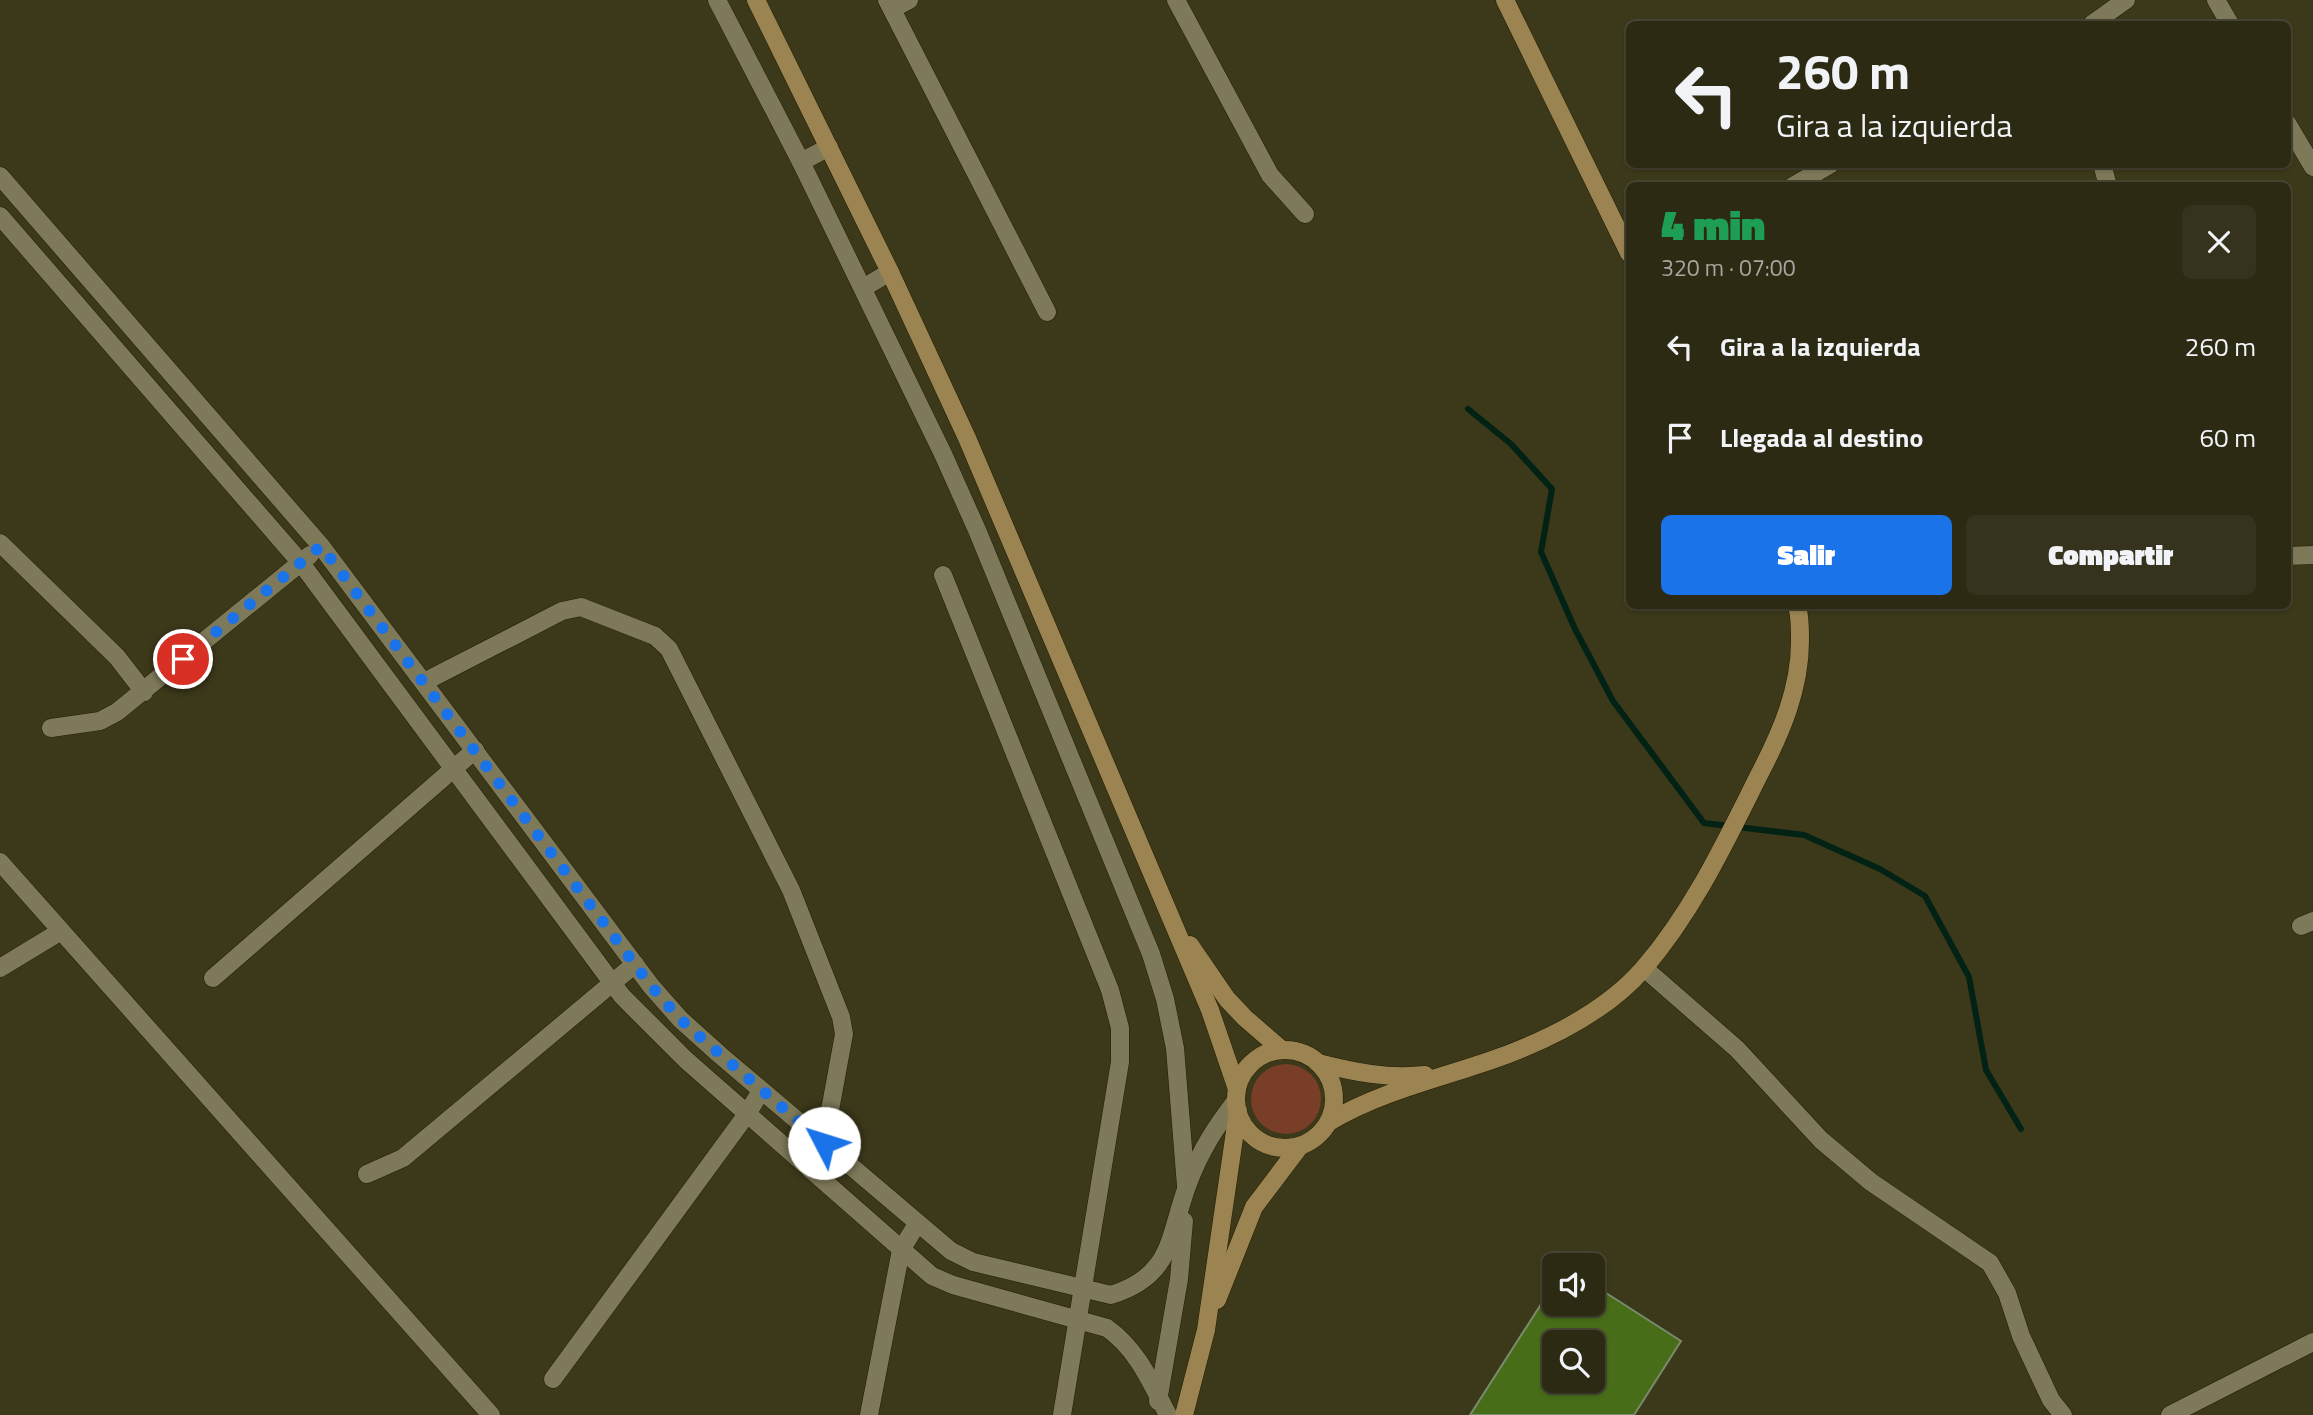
<!DOCTYPE html>
<html lang="es">
<head>
<meta charset="utf-8">
<style>
  :root { --surface:#2d2a14; --page:#35321d; --text:#f1f3f6; --muted:#a7a7a0; --line:#484634; --accent:#1a73e8 }
  body { margin:0; font-family:"Titillium Web",sans-serif; background:var(--page); color:var(--text); height:100vh; display:flex; flex-direction:column; font-size:26px; white-space:nowrap }
  * { box-sizing:border-box; margin:0 }
  p { font-size:23px; color:var(--muted) }
  .icon { flex:none; width:38px; height:38px; fill:none; stroke:currentColor; stroke-width:2; stroke-linecap:round; stroke-linejoin:round }
  .map { position:relative; flex:1; overflow:hidden }
  .details { position:absolute; left:1626px; top:182px; width:665px; height:427px; display:flex; flex-direction:column; background:var(--surface); border-radius:10px; box-shadow:0 2px 5px #0004,0 0 0 2px var(--line) }
  .details>* { flex:none }
  .top-card { position:absolute; left:1626px; top:21px; width:665px; height:147px; border-radius:10px; box-shadow:0 2px 5px #0004,0 0 0 2px var(--line); background:#2d2a14; color:var(--text); overflow:hidden }
  .buttons { position:absolute; left:1542px; top:1253px; display:grid; gap:14px }
  .buttons a { display:grid; place-items:center; width:63px; height:63px; border-radius:10px; background:var(--surface); box-shadow:0 2px 5px #0004,0 0 0 2px var(--line); font-size:35px }
  .pin { position:absolute; display:grid; place-items:center; width:60px; height:60px; color:#fff; margin:-30px; border:4px solid #fff; border-radius:50%; box-shadow:0 2px 7px #0007 }
  .me { position:absolute; width:77px; margin:-38px; rotate:310deg; stroke-linejoin:round; filter:drop-shadow(0 0 5px #0008) }
  .turn { display:flex; align-items:center; gap:24px; height:147px; padding:0 35px; font-size:32px }
  .turn .icon { width:91px; height:91px; stroke-width:2.5 }
  .turn b { display:block; font-size:49px; line-height:60px }
  .round { display:grid; place-items:center; flex:none; width:74px; height:74px; border-radius:10px; background:var(--page) }
  .headline { display:flex; align-items:center; justify-content:space-between; height:119px; padding:0 35px }
  h1 { font-size:42px; font-weight:800; line-height:52px; color:#1e9e55 }
  .button { display:flex; gap:14px; margin-top:auto; padding:14px 35px }
  .button a { flex:1; height:80px; border-radius:10px; background:var(--accent); color:#fff; font-size:28px; font-weight:800; line-height:80px; text-align:center }
  .button a+a { background:var(--page); color:var(--text) }
  ul { padding:0; list-style:none }
  li { display:flex; align-items:center; gap:21px; height:91px; padding:0 35px }
  li div { flex:1 }
  li b { display:block; font-size:26px }
  li em { font-style:normal }
  .map>svg:first-child { display:block }
  .green { fill:#793e27 }
  .lines { fill:none; stroke-linecap:round; stroke-linejoin:round }
  .stream { stroke:#012214; stroke-width:6 }
  .building { fill:#476d18; stroke:#7a8a6d; stroke-width:2; fill-rule:evenodd }
  .street-casing { stroke:#231f02; stroke-width:19 }
  .secondary-casing { stroke:#231f02; stroke-width:19 }
  .street { stroke:#7e7959; stroke-width:18 }
  .secondary { stroke:#9b8452; stroke-width:18 }
  .route { stroke:#1a73e8; stroke-width:12; stroke-dasharray:0 21.6 }
</style>
</head>
<body>
<div class="map">
<svg width="2313" height="1415" viewBox="0 0 2313 1415">
  <rect width="100%" height="100%" fill="#3c381a"/>
  <!-- green -->
  <circle class="green" cx="1286" cy="1099" r="35"/>
  <g class="lines">
    <!-- stream -->
    <polyline class="stream" points="1468,409 1511,444 1552,489 1541,552 1575,629 1613,701 1704,823 1804,835 1880,869 1925,896 1969,977 1986,1070 2021,1129"/>
  </g>
  <!-- building -->
  <path class="building" d="M1554,1284V1304H1592V1284L1681,1341L1634,1415H1470ZM1554,1342H1592V1381H1554Z"/>
  <g class="lines">
    <!-- street casing -->
    <g class="street-casing">
      <g id="street">
        <polyline points="717,0 801,162 943,454 977,530 1151,954 1165,999 1175,1048 1186,1186"/>
        <polyline points="887,0 1047,312"/>
        <polyline points="1176,0 1270,175 1305,214"/>
        <polyline points="2216,0 2230,24"/>
        <polyline points="892,9 909,0"/>
        <polyline points="2092,24 2126,0"/>
        <polyline points="2287,123 2313,167"/>
        <polyline points="801,162 829,147"/>
        <polyline points="2102,164 2108,186"/>
        <path d="M0,176L321,546L651,986L680,1019L720,1055L951,1251L973,1262L1111,1295C1175,1275 1168,1235 1189,1181C1201,1150 1215,1128 1235,1102"/>
        <polyline points="1793,186 1831,164"/>
        <path d="M0,216L301,563L622,996L686,1060L932,1276L953,1285L1107,1328C1138,1350 1151,1383 1168,1415"/>
        <polyline points="863,288 890,272"/>
        <polyline points="0,543 117,657 144,692"/>
        <polyline points="2287,556 2313,555"/>
        <polyline points="943,575 1110,990 1120,1028 1120,1062 1062,1415"/>
        <polyline points="424,682 562,611 581,607 655,636 669,649 791,890 841,1017 844,1034 824,1143 811,1170"/>
        <polyline points="51,728 100,721 117,712 310,555"/>
        <polyline points="0,862 491,1415"/>
        <polyline points="2301,926 2313,921"/>
        <polyline points="0,968 61,931"/>
        <polyline points="1644,968 1737,1049 1821,1140 1871,1182 1990,1263 2007,1293 2021,1336 2051,1400 2063,1415"/>
        <polyline points="213,978 475,750"/>
        <polyline points="367,1174 403,1158 635,964"/>
        <polyline points="553,1379 747,1114 761,1091"/>
        <polyline points="1158,1401 1179,1279 1184,1221"/>
        <polyline points="869,1415 901,1250 917,1224"/>
        <polyline points="2170,1415 2313,1342"/>
      </g>
    </g>
    <!-- secondary casing -->
    <g class="secondary-casing">
      <g id="secondary">
        <polyline points="756,0 890,272 967,438 1210,1010 1237,1089"/>
        <polyline points="1505,0 1629,253"/>
        <polyline points="1190,945 1227,999 1245,1018 1282,1050"/>
        <circle cx="1285" cy="1099" r="49"/>
        <path d="M1318,1063C1354,1072 1387,1079 1425,1075"/>
        <path d="M1329,1122C1379,1092 1437,1079 1492,1060C1546,1041 1606,1012 1644,968C1693,911 1725,843 1758,777C1781,733 1801,688 1800,637C1800,626 1800,616 1797,606"/>
        <polyline points="1217,1300 1254,1207 1300,1146"/>
        <polyline points="1184,1415 1206,1330 1238,1111"/>
      </g>
    </g>
    <!-- street -->
    <use href="#street" class="street"/>
    <!-- secondary -->
    <use href="#secondary" class="secondary"/>
  </g>
  <g class="lines">
    <!-- route -->
    <polyline class="route" points="183,659 321,546 651,986 680,1019 700,1037 824,1143"/>
  </g>
</svg>
<div class="buttons">
<a><svg class="icon" aria-label="sound" viewBox="0 0 24 24"><path d="M4 9h4l5-4v14l-5-4H4zM17 9q2 3 0 6"/></svg></a>
<a><svg class="icon" aria-label="search" viewBox="0 0 24 24"><circle cx="10" cy="10" r="6"/><path d="M15 15l6 6"/></svg></a>
</div>
<div class="pin" style="left:183px;top:659px;background:#d93025"><svg class="icon" aria-label="arrive" viewBox="0 0 24 24"><path d="M6 21V4h12l-3 4 3 4H6"/></svg></div>
<svg class="me" style="left:824px;top:1143px" viewBox="-20 -20 40 40"><circle r="19" fill="#fff"/><path d="M0-13L10 11 0 6-10 11z" fill="#1a73e8"/></svg>
<div class="top-card">
<div class="turn"><svg class="icon" aria-label="left" viewBox="0 0 24 24"><path d="M17 20v-9H6M10 6l-5 5 5 5"/></svg><div><b>260 m</b>Gira a la izquierda</div></div>
</div>
<section class="details">
<div class="headline"><div><h1>4 min</h1><p>320 m · 07:00</p></div><a class="round"><svg class="icon" aria-label="close" viewBox="0 0 24 24"><path d="M6 6l12 12M18 6L6 18"/></svg></a></div>
<ul>
<li><svg class="icon" aria-label="left" viewBox="0 0 24 24"><path d="M17 20v-9H6M10 6l-5 5 5 5"/></svg><div><b>Gira a la izquierda</b></div><em>260 m</em></li>
<li><svg class="icon" aria-label="arrive" viewBox="0 0 24 24"><path d="M6 21V4h12l-3 4 3 4H6"/></svg><div><b>Llegada al destino</b></div><em>60 m</em></li>
</ul>
<div class="button"><a>Salir</a><a>Compartir</a></div>
</section>
</div>
</body>
</html>
